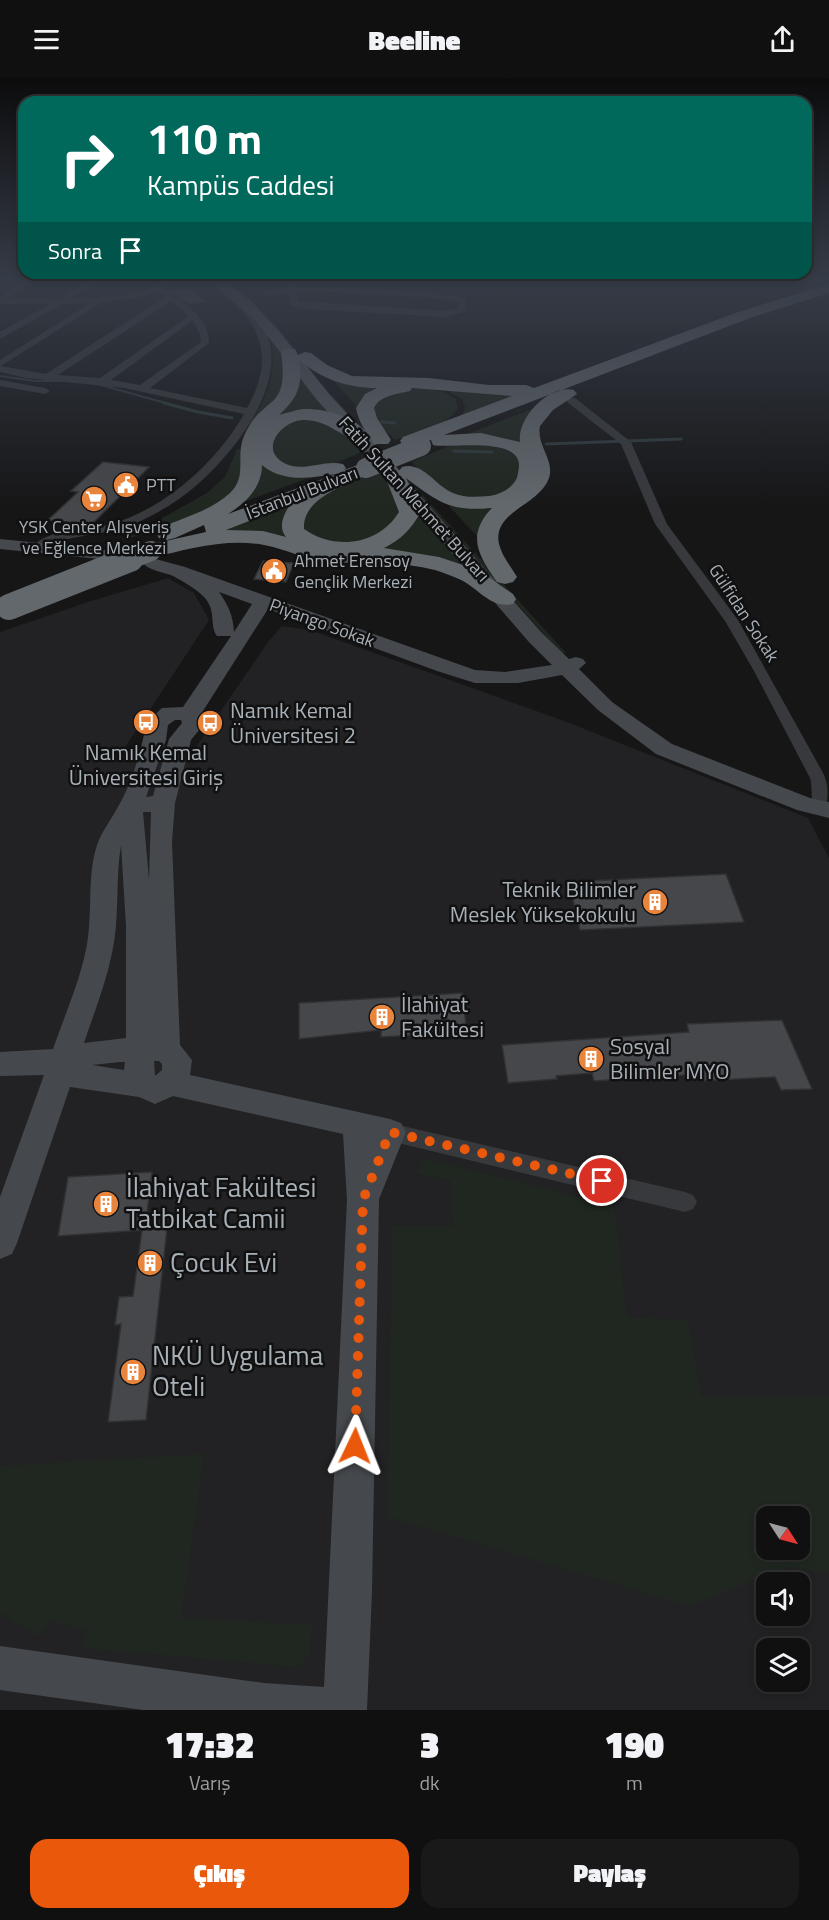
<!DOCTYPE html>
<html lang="tr">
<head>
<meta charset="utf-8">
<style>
  :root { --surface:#101011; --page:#19191a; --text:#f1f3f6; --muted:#9c9d9f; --line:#303031; --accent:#ea580c }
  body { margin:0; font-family:"Titillium Web",sans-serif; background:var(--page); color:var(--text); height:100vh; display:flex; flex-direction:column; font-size:22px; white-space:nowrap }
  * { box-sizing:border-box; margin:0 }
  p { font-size:20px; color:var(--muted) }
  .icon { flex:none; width:33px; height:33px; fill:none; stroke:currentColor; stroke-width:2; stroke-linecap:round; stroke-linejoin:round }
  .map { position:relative; height:1632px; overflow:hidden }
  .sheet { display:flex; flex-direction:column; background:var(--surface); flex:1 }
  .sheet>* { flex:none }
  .top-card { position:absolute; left:18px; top:18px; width:794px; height:183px; border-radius:18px; box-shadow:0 3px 9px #0003,0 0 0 2px var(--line); background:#00695c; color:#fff; overflow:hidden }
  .needle { width:39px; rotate:126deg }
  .buttons { position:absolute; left:756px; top:1428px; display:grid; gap:12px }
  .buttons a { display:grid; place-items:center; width:54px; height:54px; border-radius:12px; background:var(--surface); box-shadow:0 3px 9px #0003,0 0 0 2px var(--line); font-size:30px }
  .pin { position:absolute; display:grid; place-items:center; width:51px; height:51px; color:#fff; margin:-26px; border:3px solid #fff; border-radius:50%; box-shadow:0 2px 6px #0007 }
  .me { position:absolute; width:66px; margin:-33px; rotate:2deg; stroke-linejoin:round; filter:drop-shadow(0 0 4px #0008) }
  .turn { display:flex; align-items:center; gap:21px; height:126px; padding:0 30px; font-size:27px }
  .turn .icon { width:78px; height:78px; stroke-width:2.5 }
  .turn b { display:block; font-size:42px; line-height:51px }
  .then { display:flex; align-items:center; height:57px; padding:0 30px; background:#0003; gap:12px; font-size:22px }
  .eta { display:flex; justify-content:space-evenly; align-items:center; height:102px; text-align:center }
  .eta b { font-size:36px; font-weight:800; line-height:42px }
  .action { display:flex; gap:12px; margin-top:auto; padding:12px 30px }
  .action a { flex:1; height:69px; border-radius:18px; background:var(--accent); color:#fff; font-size:24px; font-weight:800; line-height:69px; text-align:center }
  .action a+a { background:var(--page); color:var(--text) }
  header { display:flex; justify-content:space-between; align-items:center; height:78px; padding:0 30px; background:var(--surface); font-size:27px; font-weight:800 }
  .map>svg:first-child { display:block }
  .built { fill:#222224; fill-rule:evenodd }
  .green { fill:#202720; fill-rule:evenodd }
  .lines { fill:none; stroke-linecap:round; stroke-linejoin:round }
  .stream-far1 { stroke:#2e3a3d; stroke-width:2 }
  .stream { stroke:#2e3a3d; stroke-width:3 }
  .building { fill:#45474a; stroke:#303133; stroke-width:1.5 }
  .street { fill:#37393c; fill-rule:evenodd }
  .secondary { fill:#45484c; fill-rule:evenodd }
  .primary { fill:#53575b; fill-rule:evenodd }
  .highway { fill:#63686d; fill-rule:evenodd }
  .highway-bridge-far1 { stroke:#63686d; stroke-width:20 }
  .highway-bridge { stroke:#63686d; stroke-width:26 }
  .route { stroke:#ea580c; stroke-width:10; stroke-dasharray:0 18 }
  .labels { text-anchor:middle; stroke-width:5; stroke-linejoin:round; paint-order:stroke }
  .far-poi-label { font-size:18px; fill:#a8b0b7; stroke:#111112; text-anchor:start }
  .far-street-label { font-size:18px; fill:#a8b0b7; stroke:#111112 }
  .poi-label { font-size:22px; fill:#a8b0b7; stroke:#111112; text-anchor:start }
  .near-poi-label { font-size:27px; fill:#a8b0b7; stroke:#111112; text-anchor:start }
</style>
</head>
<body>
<header><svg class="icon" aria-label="menu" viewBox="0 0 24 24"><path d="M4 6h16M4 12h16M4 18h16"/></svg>Beeline<svg class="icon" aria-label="share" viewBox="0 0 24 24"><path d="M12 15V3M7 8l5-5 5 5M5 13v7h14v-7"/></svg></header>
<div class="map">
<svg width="829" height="1632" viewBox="0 0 829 1632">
  <rect width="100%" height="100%" fill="#161617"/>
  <!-- built -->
  <path class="built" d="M168,500L194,515L209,542L122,674L190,678L268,564L282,548L310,552L567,644L808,740L829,780V1632H0V554L91,523ZM766,1438H800V1472H766ZM766,1504H800V1538H766ZM766,1570H800V1604H766Z"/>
  <!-- green -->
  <g class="green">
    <polygon points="249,220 271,240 320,304 566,575 561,575 318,304"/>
    <path d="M271,263C303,300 277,319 253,347L249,346C268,319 277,296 271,263Z"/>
    <polygon points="299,298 333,339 270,343"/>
    <polygon points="332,301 379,309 359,331"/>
    <path d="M424,310L443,314L456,321L458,330C446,350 416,356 395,362L372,341V326L396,312Z"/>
    <polygon points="443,310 533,313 461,340 465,329 462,321"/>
    <polygon points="540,328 529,374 462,358"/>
    <polygon points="306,340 340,349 364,373 322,391 279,388 269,360 273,351"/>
    <polygon points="461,365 506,369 521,381 523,399 504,417 469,422 436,408 411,384 449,368"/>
    <polygon points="237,371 240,371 245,391 231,417 192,440 121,463 207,415 225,399"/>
    <polygon points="255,382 313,398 236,427"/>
    <polygon points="377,392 401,423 403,429 392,453 345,468 304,458 298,438 320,416"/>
    <polygon points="300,421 300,464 211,455"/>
    <polygon points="447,426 495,426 477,458"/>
    <polygon points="420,437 465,486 456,487 389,475 382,468 403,457"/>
    <path d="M425,1081L614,1127L627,1239L688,1242L701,1318L829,1319V1495L786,1489L690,1528L388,1439L392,1148H453L451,1102L416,1095ZM766,1438H800V1472H766Z"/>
    <polygon points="204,1376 181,1540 312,1547 309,1578 297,1589 83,1570 88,1553 52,1543 39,1558 0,1535 0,1388"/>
  </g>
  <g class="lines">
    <!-- stream-far1 -->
    <g class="stream-far1">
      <polyline points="0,298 35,303 63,303"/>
      <polyline points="101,307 169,326"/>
    </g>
    <!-- stream -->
    <g class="stream">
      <polyline points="164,325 198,334 232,340"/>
      <polyline points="382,344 395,345"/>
      <polyline points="546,366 681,361"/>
      <polyline points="454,373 492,374"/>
    </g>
  </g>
  <!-- building -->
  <g class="building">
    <polygon points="186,210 193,213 206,224 189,226 170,213"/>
    <polygon points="103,384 149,389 91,447 48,442 78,414 71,413"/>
    <polygon points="263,483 294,485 286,504 254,501"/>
    <polygon points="726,796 744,844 580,852 569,804"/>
    <polygon points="462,915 467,954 381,959 381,952 299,961 299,925"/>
    <polygon points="782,942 812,1011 781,1012 775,999 703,1003 701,996 594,1003 592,995 556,998 557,1001 508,1005 502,967 689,954 687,946"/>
    <polygon points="152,1094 145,1152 58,1158 68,1099"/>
    <polygon points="167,1151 146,1342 108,1344 121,1246 115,1247 119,1219 133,1218 142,1152"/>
  </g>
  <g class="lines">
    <!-- street -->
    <g class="street">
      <path d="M23,201H31L10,220L59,221L89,203L85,201H145L116,206L99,204L71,220C102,220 141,221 166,201H174L164,211C183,225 209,238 209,265L150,310L247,330C267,295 269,262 240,231C230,221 218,212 210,201H218C235,218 260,235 268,259C287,314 224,388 183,418C167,430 149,440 131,447C109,456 86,456 64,462C55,464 48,469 39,472L33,468C50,450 85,453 107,447C163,433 216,385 244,336L124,310L26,300L0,294V282L90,225L62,226L0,261V254L50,226H0V220ZM157,213L165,219L46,296L1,288L102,224L141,219ZM171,223L189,238L100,300L58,297ZM193,242L200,256L201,264L140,307L111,302Z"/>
      <path d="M287,201H297V209H343L454,218L465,220L466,233L445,239L307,231L291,227L289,214L263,217L259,215L289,209L290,203ZM312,213L427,219L458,223V231L445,233L298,223L297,214Z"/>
      <polygon points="0,302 45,310 50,313 45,316 0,308"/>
      <path d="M567,320H575L631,364L667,446L738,542L822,693C828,704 829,715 826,727H814C810,720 813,709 810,700L754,593L725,543L655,446L621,366L567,324Z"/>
      <polygon points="390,1045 685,1114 693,1117 697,1124 693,1131 685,1134 390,1063 382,1061 379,1054 382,1047"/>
    </g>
    <!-- secondary -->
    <g class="secondary">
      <path d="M395,394L401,396L542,555L569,581L576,579L583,581L586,585L579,591L612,624L672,666L810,720L829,724V740L797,732L656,676L598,632L562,597L518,605H475L437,593L268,531L201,636L204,646L191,662L175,725L172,764L180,967L192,982L190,997L390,1041L401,1045L406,1054L379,1121L372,1514L367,1632H143L0,1612V1568L264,1605L324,1609L347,1122L343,1056L173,1018L155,1026L139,1019L70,1009L17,1165L12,1176L0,1181V1119L44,997L0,998V974L53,971C64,939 78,908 85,876C94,840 86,801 97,767C102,752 112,741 119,727C131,707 143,668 146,645L162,630L183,629L231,558H217C209,547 217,533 204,519C195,510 184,504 173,498C164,494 149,493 143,485L146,481L152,480L185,489L475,592L505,594L552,587L528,563L389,402L387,399ZM219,514L252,526L234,554C233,537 228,527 219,514ZM175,642H181L182,645L169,661L153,718L146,719L166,662L168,647ZM143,734H151L149,802ZM121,767L126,848V960L84,965C94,935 106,905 112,875C120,839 115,803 121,767ZM154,983H159L162,986V992L155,998ZM120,984H125L124,992L92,987Z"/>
      <polygon points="0,461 99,471 105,472 108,476 105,480 99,481 0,471"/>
    </g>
    <!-- primary -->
    <polygon class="primary" points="208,201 222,201 251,223 278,252 329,316 401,394 404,398 401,402 389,402 317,322 256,243"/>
    <!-- highway -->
    <path class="highway" d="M829,206V215L750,240L444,357L481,355L520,364C517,340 549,306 574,312L577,316L553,332L540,348C536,367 555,382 549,400C539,428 492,433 499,466C502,478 511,489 517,499L513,504L505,506L497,504C478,477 466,457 492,430C450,434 438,424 406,400L421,434C411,451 402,461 384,470L439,479L478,492L513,516L516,521L513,526C491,531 479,511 461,502C453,498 444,495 435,492C401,483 366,486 331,484C308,483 286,471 264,467C226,460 188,471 151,480L143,478L140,473L143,468L206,454L204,447L175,460L167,462L159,460L156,455L159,450C183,440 210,433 230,415C248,398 235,378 244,358C262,316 290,335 281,275L283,271H295L298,277L305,274L311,275L327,287L352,298L429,300L489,307H526L534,310L738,234ZM299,282C322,301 347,310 377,310L365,316L356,330C358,344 367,355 374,366H388L391,362L377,340L374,330C380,317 398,316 410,313L412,310L512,318L403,359L400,363L403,367L410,369L431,362L433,367C450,371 521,357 519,389C518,395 518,401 513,406C507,413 498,417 489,418C477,419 464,420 453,415C435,408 423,383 402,389L399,393L388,394L385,398L399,434C379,467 335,473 304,451C302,419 349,406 373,394L376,390L373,386L366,384L344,392L346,390L343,386C324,381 303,395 284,385C259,371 281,344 302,342C327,341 337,357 358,362L365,360L368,356C355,338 323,330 303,331C295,332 287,335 279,337C298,320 303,307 299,282ZM262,387C284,405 310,400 336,396L228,436C246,425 262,409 262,387ZM290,427C283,437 278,449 286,459L263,453L226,452Z"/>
    <!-- highway-bridge-far1 -->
    <g class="highway-bridge-far1">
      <polyline points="366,390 421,368"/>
      <polyline points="126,483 151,473"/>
    </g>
    <!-- highway-bridge -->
    <polyline class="highway-bridge" points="9,529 130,481"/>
  </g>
  <!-- sky -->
  <linearGradient id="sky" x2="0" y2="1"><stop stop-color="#0c0c0d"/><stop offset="0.47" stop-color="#363c47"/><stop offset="1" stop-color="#363c47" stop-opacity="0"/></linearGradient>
  <rect width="829" height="429" fill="url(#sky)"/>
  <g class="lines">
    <!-- route -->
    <polyline class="route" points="355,1368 363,1122 390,1054 602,1103"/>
  </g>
  <!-- icons -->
  <defs>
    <g id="civic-disc" transform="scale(1.35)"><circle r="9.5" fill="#e9843c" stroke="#111112"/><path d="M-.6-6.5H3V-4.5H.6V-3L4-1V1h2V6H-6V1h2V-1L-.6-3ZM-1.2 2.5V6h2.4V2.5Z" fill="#fff"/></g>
    <g id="supermarket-disc" transform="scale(1.35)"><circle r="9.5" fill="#e9843c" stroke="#111112"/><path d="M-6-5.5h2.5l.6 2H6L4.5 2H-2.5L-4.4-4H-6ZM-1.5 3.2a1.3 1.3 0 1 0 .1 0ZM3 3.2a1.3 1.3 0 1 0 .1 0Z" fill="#fff"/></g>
    <g id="bus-disc" transform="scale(1.35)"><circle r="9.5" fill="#e9843c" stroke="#111112"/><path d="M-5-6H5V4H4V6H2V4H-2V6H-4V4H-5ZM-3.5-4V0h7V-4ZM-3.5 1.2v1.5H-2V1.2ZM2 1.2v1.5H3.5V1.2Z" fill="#fff"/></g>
    <g id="building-disc" transform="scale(1.35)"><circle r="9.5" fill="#e9843c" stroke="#111112"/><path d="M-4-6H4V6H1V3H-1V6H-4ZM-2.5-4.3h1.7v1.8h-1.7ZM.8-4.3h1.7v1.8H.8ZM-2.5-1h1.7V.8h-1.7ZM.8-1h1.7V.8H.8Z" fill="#fff"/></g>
  </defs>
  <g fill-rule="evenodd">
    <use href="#civic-disc" x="126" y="407"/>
    <use href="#supermarket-disc" x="94" y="421"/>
    <use href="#civic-disc" x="274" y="493"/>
    <use href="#bus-disc" x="146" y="644"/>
    <use href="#bus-disc" x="210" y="645"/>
    <use href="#building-disc" x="655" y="824"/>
    <use href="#building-disc" x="382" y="939"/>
    <use href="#building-disc" x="591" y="981"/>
    <use href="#building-disc" x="106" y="1126"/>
    <use href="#building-disc" x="150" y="1185"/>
    <use href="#building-disc" x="133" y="1294"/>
  </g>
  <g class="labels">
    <!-- far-poi labels -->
    <g class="far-poi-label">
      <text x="146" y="413">PTT</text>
      <text x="94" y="455" text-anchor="middle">YSK Center Alışveriş<tspan x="94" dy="21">ve Eğlence Merkezi</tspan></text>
      <text x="294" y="489">Ahmet Erensoy<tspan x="294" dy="21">Gençlik Merkezi</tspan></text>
    </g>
    <!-- far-street labels -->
    <g class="far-street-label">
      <text transform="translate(302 415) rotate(-21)" y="6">İstanbul Bulvarı</text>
      <text transform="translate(414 421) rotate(48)" y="6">Fatih Sultan Mehmet Bulvarı</text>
      <text transform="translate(744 535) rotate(57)" y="6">Gülfidan Sokak</text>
      <text transform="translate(322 545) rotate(20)" y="6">Piyango Sokak</text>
    </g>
    <!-- poi labels -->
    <g class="poi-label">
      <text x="230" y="640">Namık Kemal<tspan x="230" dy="25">Üniversitesi 2</tspan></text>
      <text x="146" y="682" text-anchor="middle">Namık Kemal<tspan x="146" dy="25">Üniversitesi Giriş</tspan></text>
      <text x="636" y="819" text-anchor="end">Teknik Bilimler<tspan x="636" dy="25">Meslek Yüksekokulu</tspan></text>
      <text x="401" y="934">İlahiyat<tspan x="401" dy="25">Fakültesi</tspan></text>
      <text x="610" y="976">Sosyal<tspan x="610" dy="25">Bilimler MYO</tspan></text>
    </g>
    <!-- near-poi labels -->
    <g class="near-poi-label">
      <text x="126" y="1119">İlahiyat Fakültesi<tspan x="126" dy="31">Tatbikat Camii</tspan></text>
      <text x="170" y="1194">Çocuk Evi</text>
      <text x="152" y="1287">NKÜ Uygulama<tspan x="152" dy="31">Oteli</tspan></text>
    </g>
  </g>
</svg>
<div class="buttons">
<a><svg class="needle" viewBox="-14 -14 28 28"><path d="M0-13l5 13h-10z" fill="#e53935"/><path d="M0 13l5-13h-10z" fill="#9c9d9f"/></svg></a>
<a><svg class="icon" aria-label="sound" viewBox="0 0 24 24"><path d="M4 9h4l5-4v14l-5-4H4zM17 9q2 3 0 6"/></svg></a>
<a><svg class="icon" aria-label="layers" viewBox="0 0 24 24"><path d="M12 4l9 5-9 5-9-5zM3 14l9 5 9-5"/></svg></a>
</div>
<div class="pin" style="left:602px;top:1103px;background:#d93025"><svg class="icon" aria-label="arrive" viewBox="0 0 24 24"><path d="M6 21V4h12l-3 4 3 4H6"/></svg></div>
<svg class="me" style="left:355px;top:1368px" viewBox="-20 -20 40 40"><path d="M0-17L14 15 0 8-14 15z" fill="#ea580c" stroke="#fff" stroke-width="4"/></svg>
<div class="top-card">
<div class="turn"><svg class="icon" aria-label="right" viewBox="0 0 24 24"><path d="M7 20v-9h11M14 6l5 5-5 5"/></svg><div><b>110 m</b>Kampüs Caddesi</div></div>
<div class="then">Sonra<svg class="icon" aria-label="arrive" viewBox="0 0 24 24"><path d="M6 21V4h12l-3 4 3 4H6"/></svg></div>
</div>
</div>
<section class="sheet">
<div class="eta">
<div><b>17:32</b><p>Varış</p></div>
<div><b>3</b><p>dk</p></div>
<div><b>190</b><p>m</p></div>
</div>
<div class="action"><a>Çıkış</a><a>Paylaş</a></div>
</section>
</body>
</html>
